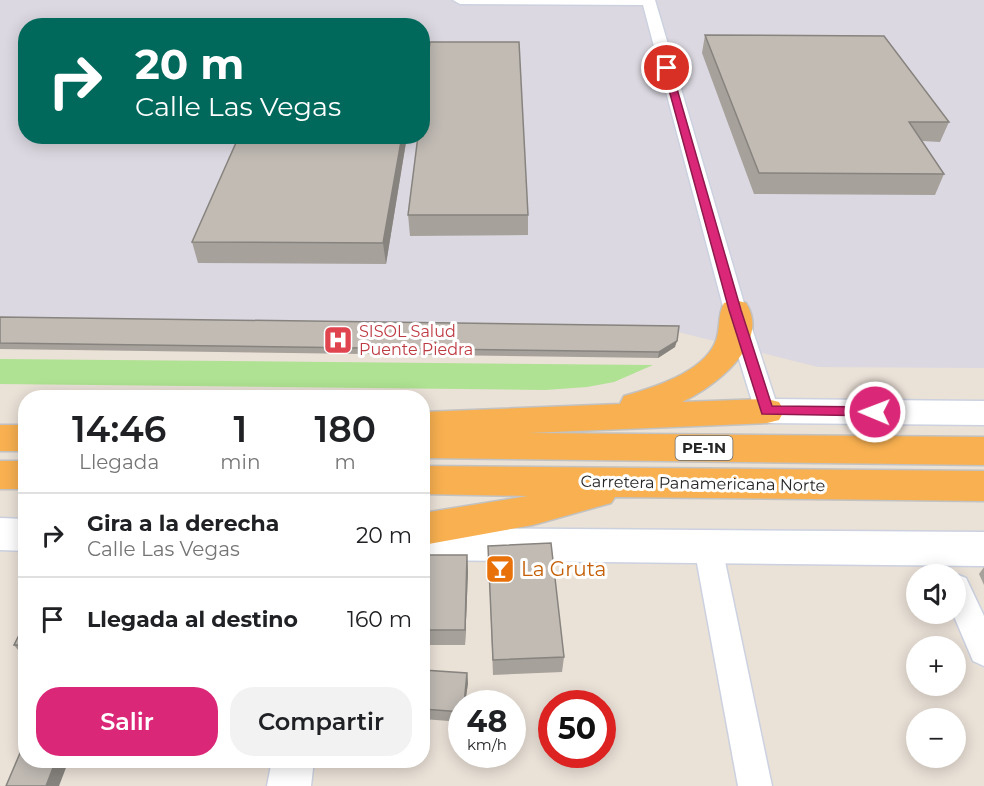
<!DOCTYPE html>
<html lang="es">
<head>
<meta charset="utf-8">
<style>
  :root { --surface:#fff; --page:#f2f2f2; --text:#202124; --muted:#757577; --line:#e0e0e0; --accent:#db2777 }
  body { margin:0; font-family:Montserrat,sans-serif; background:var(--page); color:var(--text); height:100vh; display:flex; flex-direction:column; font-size:22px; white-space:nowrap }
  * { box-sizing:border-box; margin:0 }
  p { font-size:20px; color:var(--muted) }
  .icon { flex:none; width:33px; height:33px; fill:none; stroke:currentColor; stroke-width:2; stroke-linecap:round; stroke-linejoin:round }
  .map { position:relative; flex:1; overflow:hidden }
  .panel { position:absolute; left:18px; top:390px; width:412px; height:378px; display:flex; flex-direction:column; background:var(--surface); border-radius:24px; box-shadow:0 3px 15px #0003 }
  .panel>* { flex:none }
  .guide { position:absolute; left:18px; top:18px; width:412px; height:126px; border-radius:24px; box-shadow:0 3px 15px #0003; background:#00695c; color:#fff; overflow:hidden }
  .fabs { position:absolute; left:906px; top:564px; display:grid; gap:12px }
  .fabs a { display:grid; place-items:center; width:60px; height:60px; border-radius:50%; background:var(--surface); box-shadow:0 3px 15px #0003; font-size:30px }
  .speed { position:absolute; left:448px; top:690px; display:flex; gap:12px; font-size:30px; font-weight:700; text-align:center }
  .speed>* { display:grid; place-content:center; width:78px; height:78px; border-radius:50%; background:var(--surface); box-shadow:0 3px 15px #0003; line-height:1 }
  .speed small { font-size:15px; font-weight:400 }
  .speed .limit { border:9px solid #d22; background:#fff; color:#111 }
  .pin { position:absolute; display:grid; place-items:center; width:51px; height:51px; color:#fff; margin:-26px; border:3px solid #fff; border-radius:50%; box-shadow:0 2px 6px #0007 }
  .me { position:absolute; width:66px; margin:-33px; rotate:271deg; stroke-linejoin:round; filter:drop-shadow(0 0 4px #0008) }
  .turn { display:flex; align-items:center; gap:21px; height:126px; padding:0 18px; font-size:27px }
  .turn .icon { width:78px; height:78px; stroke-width:2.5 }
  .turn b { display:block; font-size:42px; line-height:51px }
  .eta { display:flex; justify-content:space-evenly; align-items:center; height:102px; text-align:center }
  .eta b { font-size:36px; font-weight:600; line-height:42px }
  .button { display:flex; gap:12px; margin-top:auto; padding:12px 18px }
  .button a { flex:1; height:69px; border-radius:24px; background:var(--accent); color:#fff; font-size:24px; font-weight:600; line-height:69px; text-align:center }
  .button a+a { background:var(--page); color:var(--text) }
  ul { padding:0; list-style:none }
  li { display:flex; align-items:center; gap:18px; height:84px; padding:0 18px; border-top:2px solid var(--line) }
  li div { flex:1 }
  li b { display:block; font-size:22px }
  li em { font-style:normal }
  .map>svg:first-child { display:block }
  .industrial { fill:#dbd8e1; fill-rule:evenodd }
  .green { fill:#afe292 }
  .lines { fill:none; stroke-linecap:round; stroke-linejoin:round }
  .minor-casing { stroke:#ccd1e0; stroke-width:3 }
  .tertiary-casing { stroke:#ccd1e0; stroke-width:3 }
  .secondary-casing { stroke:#ccd1e0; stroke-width:3 }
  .trunk-casing { stroke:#c2c2c2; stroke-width:3 }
  .minor { fill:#fff; fill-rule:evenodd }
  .tertiary { fill:#fff; fill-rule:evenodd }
  .secondary { fill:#fff; fill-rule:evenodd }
  .trunk { fill:#f8b050; fill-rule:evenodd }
  .wall { fill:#a6a19b }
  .shaded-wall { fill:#87837e }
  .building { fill:#c1bbb4; stroke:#87837e; stroke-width:1.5 }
  .route { fill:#db2777; stroke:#8e194d; stroke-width:1.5 }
  .labels { text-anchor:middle; stroke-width:6; stroke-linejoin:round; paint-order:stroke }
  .shield { fill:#fff; stroke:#676767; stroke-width:1.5 }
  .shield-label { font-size:15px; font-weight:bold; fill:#262626 }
  .health-label { font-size:16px; fill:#be3a42; stroke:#fff; text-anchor:start }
  .street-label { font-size:16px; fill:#262626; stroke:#fff }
  .near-food-label { font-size:20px; fill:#c56008; stroke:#fff; text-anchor:start }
</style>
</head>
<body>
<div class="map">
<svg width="984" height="786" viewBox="0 0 984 786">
  <rect width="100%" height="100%" fill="#eae1d7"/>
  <!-- industrial -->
  <path class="industrial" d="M0,0H984V368L818,367L678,332L0,323ZM26,26H423V136H26Z"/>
  <!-- green -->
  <polygon class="green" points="0,359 653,365 614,382 587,387 545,390 0,384"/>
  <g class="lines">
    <!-- minor casing -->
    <g class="minor-casing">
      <g id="minor">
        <polygon points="453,0 655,0 746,310 779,411 776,417 767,420 758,417 755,411 724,310 643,5 460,4"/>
        <polygon points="708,535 718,539 722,547 772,786 738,786 694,547 698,539"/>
        <polygon points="955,574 956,574 966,578 984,616 984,666 973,661 953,614 956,614"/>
      </g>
    </g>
    <!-- tertiary casing -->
    <g class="tertiary-casing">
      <polygon id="tertiary" points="272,760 314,760 311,786 267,786"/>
    </g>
    <!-- secondary casing -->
    <g class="secondary-casing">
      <g id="secondary">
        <polygon points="767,399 984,401 984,425 767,423 755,420 750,411 755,402"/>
        <polygon points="0,518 26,519 26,551 0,550"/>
        <polygon points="423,528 984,532 984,566 423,560"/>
      </g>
    </g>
    <!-- trunk casing -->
    <g class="trunk-casing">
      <g id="trunk">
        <path d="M735,300L746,303C772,344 713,388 682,402L767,399L779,402L784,411L779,420L767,423L528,433L984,437V465L423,458V412L620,404L624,396C652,388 702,373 715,343C721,330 717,315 724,303Z"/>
        <rect x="0" y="425" width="26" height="26"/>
        <rect x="0" y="461" width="26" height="28"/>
        <polygon points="423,466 984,471 984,501 615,497 611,503 533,525 423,545 423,513 528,496 423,494"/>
      </g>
    </g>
    <!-- minor -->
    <use href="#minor" class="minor"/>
    <!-- tertiary -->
    <use href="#tertiary" class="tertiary"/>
    <!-- secondary -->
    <use href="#secondary" class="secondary"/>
    <!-- trunk -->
    <use href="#trunk" class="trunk"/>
  </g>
  <!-- wall -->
  <g class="wall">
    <polygon points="705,35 949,122 940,142 922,141 944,174 935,195 754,194 702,53"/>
    <polygon points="407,136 386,264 198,263 192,242"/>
    <polygon points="408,215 528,215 528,235 410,236"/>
    <polygon points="0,317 675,347 658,358 0,349"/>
    <polygon points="488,546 564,657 562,672 493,675"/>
    <polygon points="423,555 467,555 468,572 465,645 423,645"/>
    <polygon points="984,567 984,585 979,574"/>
    <polygon points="26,621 26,656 23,656 14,645"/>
    <polygon points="423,670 467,673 468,683 465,704 462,704 462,722 423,719"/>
  </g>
  <!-- shaded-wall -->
  <g class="shaded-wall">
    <polygon points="402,136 407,136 386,264 383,243"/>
    <polygon points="677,341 675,347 658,358 659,352"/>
    <polygon points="467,555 468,572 465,645 465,630"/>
    <polygon points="467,673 468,683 465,704 464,704"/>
    <polygon points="56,760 69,760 59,786 46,786"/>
  </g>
  <!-- building -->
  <g class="building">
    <polygon points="705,35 884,36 949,122 909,122 944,174 759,173"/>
    <polygon points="430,42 519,42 528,215 408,215 418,136 423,136 423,96"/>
    <polygon points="239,136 402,136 383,243 192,242"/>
    <polygon points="0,317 679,326 677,341 659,352 0,343"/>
    <polygon points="551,543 564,657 493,660 488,546"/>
    <polygon points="423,555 467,555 465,630 423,630"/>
    <polygon points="26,621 26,645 14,645"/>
    <polygon points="423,670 467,673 464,704 462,704 462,712 423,709"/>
    <polygon points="26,739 26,760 56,760 46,786 6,786"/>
  </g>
  <!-- route -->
  <polygon class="route" points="667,65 671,68 741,310 772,406 875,407 882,412 880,416 762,414 729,310 663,68"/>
  <!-- icons -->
  <defs>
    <g id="hospital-square" transform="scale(1.5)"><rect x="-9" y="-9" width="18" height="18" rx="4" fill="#e0444e" stroke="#fff"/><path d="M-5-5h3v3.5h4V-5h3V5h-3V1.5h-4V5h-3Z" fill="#fff"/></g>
    <g id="bar-square" transform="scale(1.5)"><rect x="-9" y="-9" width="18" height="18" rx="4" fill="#e8710a" stroke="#fff"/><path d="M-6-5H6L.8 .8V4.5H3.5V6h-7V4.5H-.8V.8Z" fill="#fff"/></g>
  </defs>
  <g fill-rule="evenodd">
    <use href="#hospital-square" x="338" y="340"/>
    <use href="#bar-square" x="500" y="569"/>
  </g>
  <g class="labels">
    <!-- shield labels -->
    <rect class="shield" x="675.5" y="436" width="57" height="24" rx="4.5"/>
    <g class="shield-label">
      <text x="704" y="453">PE-1N</text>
    </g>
    <!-- health labels -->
    <g class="health-label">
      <text x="359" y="337">SISOL Salud<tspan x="359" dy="18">Puente Piedra</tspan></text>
    </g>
    <!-- street labels -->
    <g class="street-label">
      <text transform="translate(703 483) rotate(1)" y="6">Carretera Panamericana Norte</text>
    </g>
    <!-- near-food labels -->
    <g class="near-food-label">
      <text x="521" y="576">La Gruta</text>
    </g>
  </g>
</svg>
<div class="fabs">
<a><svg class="icon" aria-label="sound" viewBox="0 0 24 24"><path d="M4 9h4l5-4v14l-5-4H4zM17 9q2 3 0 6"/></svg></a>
<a>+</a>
<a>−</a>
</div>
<div class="speed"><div>48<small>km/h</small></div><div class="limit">50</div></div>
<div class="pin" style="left:667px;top:68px;background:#d93025"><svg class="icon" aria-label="arrive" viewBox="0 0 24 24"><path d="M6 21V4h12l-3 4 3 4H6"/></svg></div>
<svg class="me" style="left:875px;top:412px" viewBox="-20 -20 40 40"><circle r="17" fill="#db2777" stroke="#fff" stroke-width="3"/><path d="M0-11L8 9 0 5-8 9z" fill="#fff"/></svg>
<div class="guide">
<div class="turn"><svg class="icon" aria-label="right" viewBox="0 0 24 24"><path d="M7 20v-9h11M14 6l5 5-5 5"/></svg><div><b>20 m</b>Calle Las Vegas</div></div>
</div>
<section class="panel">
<div class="eta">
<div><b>14:46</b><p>Llegada</p></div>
<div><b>1</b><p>min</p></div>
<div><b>180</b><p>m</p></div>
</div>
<ul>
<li><svg class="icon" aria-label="right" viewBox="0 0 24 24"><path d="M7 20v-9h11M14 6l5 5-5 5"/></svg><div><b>Gira a la derecha</b><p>Calle Las Vegas</p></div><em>20 m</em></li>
<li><svg class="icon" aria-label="arrive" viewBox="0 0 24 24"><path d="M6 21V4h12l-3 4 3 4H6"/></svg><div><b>Llegada al destino</b></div><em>160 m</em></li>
</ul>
<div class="button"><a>Salir</a><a>Compartir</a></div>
</section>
</div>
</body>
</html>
